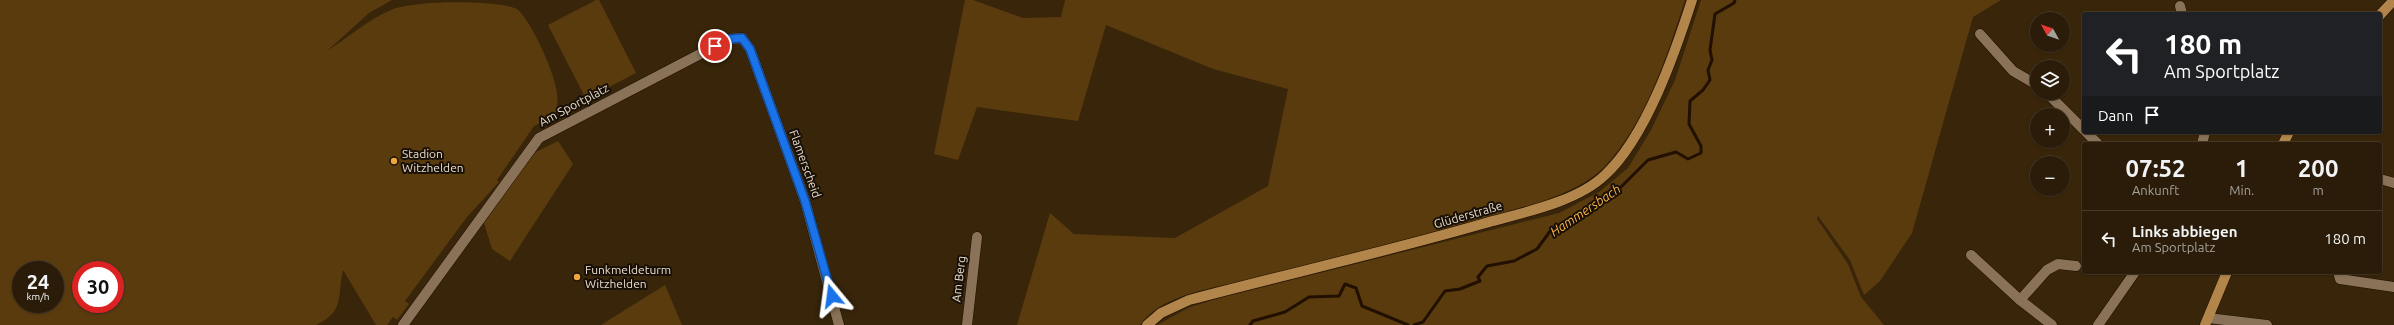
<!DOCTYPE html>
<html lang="de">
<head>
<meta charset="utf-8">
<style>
  :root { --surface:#2a1c08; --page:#362916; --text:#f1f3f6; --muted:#a5a19c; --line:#463a29 }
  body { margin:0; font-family:Ubuntu,sans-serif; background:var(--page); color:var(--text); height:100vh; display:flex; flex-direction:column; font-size:15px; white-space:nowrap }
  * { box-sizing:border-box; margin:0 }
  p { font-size:13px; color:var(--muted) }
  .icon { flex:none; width:22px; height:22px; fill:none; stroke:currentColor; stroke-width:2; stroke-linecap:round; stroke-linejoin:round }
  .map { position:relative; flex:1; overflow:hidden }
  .panel { position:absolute; left:2082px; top:142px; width:300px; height:132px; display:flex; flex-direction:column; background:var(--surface); border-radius:4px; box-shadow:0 1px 3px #0004,0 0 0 1px var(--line) }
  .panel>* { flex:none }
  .hud { position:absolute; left:2082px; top:12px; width:300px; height:122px; border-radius:4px; box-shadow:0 1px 3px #0004,0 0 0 1px var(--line); background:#202124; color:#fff; overflow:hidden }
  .needle { width:26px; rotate:310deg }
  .buttons { position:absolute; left:2030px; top:12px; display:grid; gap:8px }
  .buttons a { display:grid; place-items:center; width:40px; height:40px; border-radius:50%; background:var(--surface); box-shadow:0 1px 3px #0004,0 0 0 1px var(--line); font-size:20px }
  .speed { position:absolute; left:12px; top:261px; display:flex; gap:8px; font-size:20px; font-weight:700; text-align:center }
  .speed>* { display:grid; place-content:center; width:52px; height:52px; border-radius:50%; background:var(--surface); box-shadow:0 1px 3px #0004,0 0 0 1px var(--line); line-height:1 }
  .speed small { font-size:10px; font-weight:400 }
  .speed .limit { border:6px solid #d22; background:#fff; color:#111 }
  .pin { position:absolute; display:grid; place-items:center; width:34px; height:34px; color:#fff; margin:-17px; border:2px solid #fff; border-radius:50%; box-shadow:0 1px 4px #0007 }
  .me { position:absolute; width:44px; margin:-22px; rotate:344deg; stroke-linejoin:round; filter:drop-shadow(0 0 3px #0008) }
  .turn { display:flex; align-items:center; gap:14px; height:84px; padding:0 16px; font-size:18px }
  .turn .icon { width:52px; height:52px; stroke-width:2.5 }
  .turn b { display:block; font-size:28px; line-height:34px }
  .then { display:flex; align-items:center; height:38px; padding:0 16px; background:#0003; gap:8px; font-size:15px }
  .eta { display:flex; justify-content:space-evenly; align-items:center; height:68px; text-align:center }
  .eta b { font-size:24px; font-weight:600; line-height:28px }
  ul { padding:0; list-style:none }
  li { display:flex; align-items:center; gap:12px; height:56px; padding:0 16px; border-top:1px solid var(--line) }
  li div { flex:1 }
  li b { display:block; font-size:15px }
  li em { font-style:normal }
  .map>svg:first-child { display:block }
  .green { fill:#5a3b0e; fill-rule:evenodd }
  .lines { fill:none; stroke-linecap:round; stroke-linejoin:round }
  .stream { stroke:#211000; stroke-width:3 }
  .minor-casing { stroke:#1e0d00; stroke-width:11 }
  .major-casing { stroke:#1e0d00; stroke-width:11 }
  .minor { stroke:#897257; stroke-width:10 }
  .major { stroke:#b2854b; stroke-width:10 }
  .route-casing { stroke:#114b97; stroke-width:10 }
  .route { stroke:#1a73e8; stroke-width:7 }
  .poi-dot { fill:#f0a63e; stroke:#181006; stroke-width:1.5 }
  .labels { text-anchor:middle; stroke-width:4; stroke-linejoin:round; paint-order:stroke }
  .street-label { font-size:12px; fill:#eaddce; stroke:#181006 }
  .poi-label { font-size:12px; fill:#eaddce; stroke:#181006; text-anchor:start }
  .water-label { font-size:13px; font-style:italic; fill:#feb247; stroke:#181006 }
</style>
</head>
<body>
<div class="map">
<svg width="2394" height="325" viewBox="0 0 2394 325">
  <rect width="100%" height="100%" fill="#38250a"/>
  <!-- green -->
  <g class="green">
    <path d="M0,0H392L369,13L327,51C346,39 371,18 391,10C415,0 497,0 517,9C532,22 555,73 557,94C558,100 557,108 556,115L534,126L497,180L499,182L467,217L405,301L409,304L397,320L393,317L387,325H376L343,270C337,296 345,312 316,325H0ZM21,270H55V304H21ZM81,270H115V304H81Z"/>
    <polygon points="596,0 599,0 636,73 586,99 548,25"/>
    <path d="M965,0H973L1023,18L1061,17L1065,0H1685C1667,56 1646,122 1605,166C1575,199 1491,216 1448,228C1379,247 1311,264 1242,281C1209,289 1161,295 1140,325H1017L1050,213L1074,234L1175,238L1268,186L1288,89L1213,69L1106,25L1078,121L977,107L958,160L934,154Z"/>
    <polygon points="1701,0 2001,0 1973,17 1912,233 1880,281 1864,295 1850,260 1818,216 1817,219 1848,264 1861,297 1884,325 1157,325 1190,307 1220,298 1559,213 1599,192 1628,168 1651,130 1675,80"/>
    <polygon points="558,141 573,164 510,261 492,249 483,220 532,154"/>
    <polygon points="665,285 682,325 601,325"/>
  </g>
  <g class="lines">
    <!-- stream -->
    <g class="stream">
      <polyline points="1250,325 1253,321 1285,312 1309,297 1339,296 1345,284 1356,288 1362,306 1408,325"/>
      <polyline points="1414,325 1423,322 1445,291 1460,289 1480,281 1478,277 1487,266 1514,261 1537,249 1551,230 1592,208 1620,188 1648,160 1676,152 1688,159 1701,153 1701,146 1689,124 1690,101 1703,90 1710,80 1708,70 1712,60 1710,50 1715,14 1734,3 1735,0"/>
    </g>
    <!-- minor casing -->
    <g class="minor-casing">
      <g id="minor">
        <polyline points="2180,6 2182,14"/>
        <polyline points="1980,34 2013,71 2037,85"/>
        <polyline points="2047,93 2084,130"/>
        <polyline points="2086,132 2098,144"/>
        <polyline points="2202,144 2205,132"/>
        <polyline points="2380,179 2394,183"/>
        <polyline points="1971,255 2020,300"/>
        <polyline points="2338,272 2340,279 2394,287"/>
        <polyline points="2208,318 2267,325"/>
        <polyline points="403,325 539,138 729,39 742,38 750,49 805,201 839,325"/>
        <polyline points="967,325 977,237"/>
        <polyline points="2052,325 2020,300 2047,270 2058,264 2076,266"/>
        <polyline points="2098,325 2135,272"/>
      </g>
    </g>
    <!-- major casing -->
    <g class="major-casing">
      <g id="major">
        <polyline points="2380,15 2394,0"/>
        <polyline points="2283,144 2289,132"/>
        <path d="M1147,325L1161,313L1189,300C1287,274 1385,252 1482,224C1520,213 1576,203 1605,175C1646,137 1675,53 1692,0"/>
        <polyline points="2205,325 2227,272"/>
      </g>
    </g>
    <!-- minor -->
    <use href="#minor" class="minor"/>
    <!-- major -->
    <use href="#major" class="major"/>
  </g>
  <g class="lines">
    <!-- route casing -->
    <g class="route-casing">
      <polyline id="route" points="715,46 729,39 742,38 750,49 805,201 832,296"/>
    </g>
    <!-- route -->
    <use href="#route" class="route"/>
  </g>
  <!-- markers -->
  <g class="poi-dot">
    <circle cx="394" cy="161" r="4"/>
    <circle cx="577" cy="277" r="4"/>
  </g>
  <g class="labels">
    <!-- street labels -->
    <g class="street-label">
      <text transform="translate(574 105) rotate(-28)" y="4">Am Sportplatz</text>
      <text transform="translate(805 164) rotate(70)" y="4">Flamerscheid</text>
      <text transform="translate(1468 215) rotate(-16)" y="4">Glüderstraße</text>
      <text transform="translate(959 279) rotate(-83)" y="4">Am Berg</text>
    </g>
    <!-- poi labels -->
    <g class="poi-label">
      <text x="402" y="158">Stadion<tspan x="402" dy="14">Witzhelden</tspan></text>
      <text x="585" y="274">Funkmeldeturm<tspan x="585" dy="14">Witzhelden</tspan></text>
    </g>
    <!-- water labels -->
    <g class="water-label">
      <text transform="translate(1585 210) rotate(-34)" y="5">Hammersbach</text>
    </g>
  </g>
</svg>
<div class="buttons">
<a><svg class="needle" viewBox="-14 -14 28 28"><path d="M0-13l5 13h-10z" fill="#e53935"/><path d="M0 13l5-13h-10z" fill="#a5a19c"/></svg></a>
<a><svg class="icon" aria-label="layers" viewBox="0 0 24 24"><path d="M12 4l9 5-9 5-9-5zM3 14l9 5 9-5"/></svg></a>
<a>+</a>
<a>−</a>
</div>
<div class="speed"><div>24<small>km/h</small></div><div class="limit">30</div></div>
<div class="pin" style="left:715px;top:46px;background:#d93025"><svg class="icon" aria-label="arrive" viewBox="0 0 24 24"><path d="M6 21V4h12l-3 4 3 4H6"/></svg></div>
<svg class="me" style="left:832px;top:296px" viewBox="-20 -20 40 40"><path d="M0-17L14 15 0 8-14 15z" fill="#1a73e8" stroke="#fff" stroke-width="4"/></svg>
<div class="hud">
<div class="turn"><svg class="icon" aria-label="left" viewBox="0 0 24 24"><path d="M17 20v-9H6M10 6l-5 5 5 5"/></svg><div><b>180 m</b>Am Sportplatz</div></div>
<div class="then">Dann<svg class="icon" aria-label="arrive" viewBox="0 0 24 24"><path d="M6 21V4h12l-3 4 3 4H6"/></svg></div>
</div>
<section class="panel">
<div class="eta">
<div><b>07:52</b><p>Ankunft</p></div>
<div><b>1</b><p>Min.</p></div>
<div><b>200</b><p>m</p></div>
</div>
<ul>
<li><svg class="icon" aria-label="left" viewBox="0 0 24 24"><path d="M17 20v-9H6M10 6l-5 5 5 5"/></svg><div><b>Links abbiegen</b><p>Am Sportplatz</p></div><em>180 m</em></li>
</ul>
</section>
</div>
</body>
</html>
